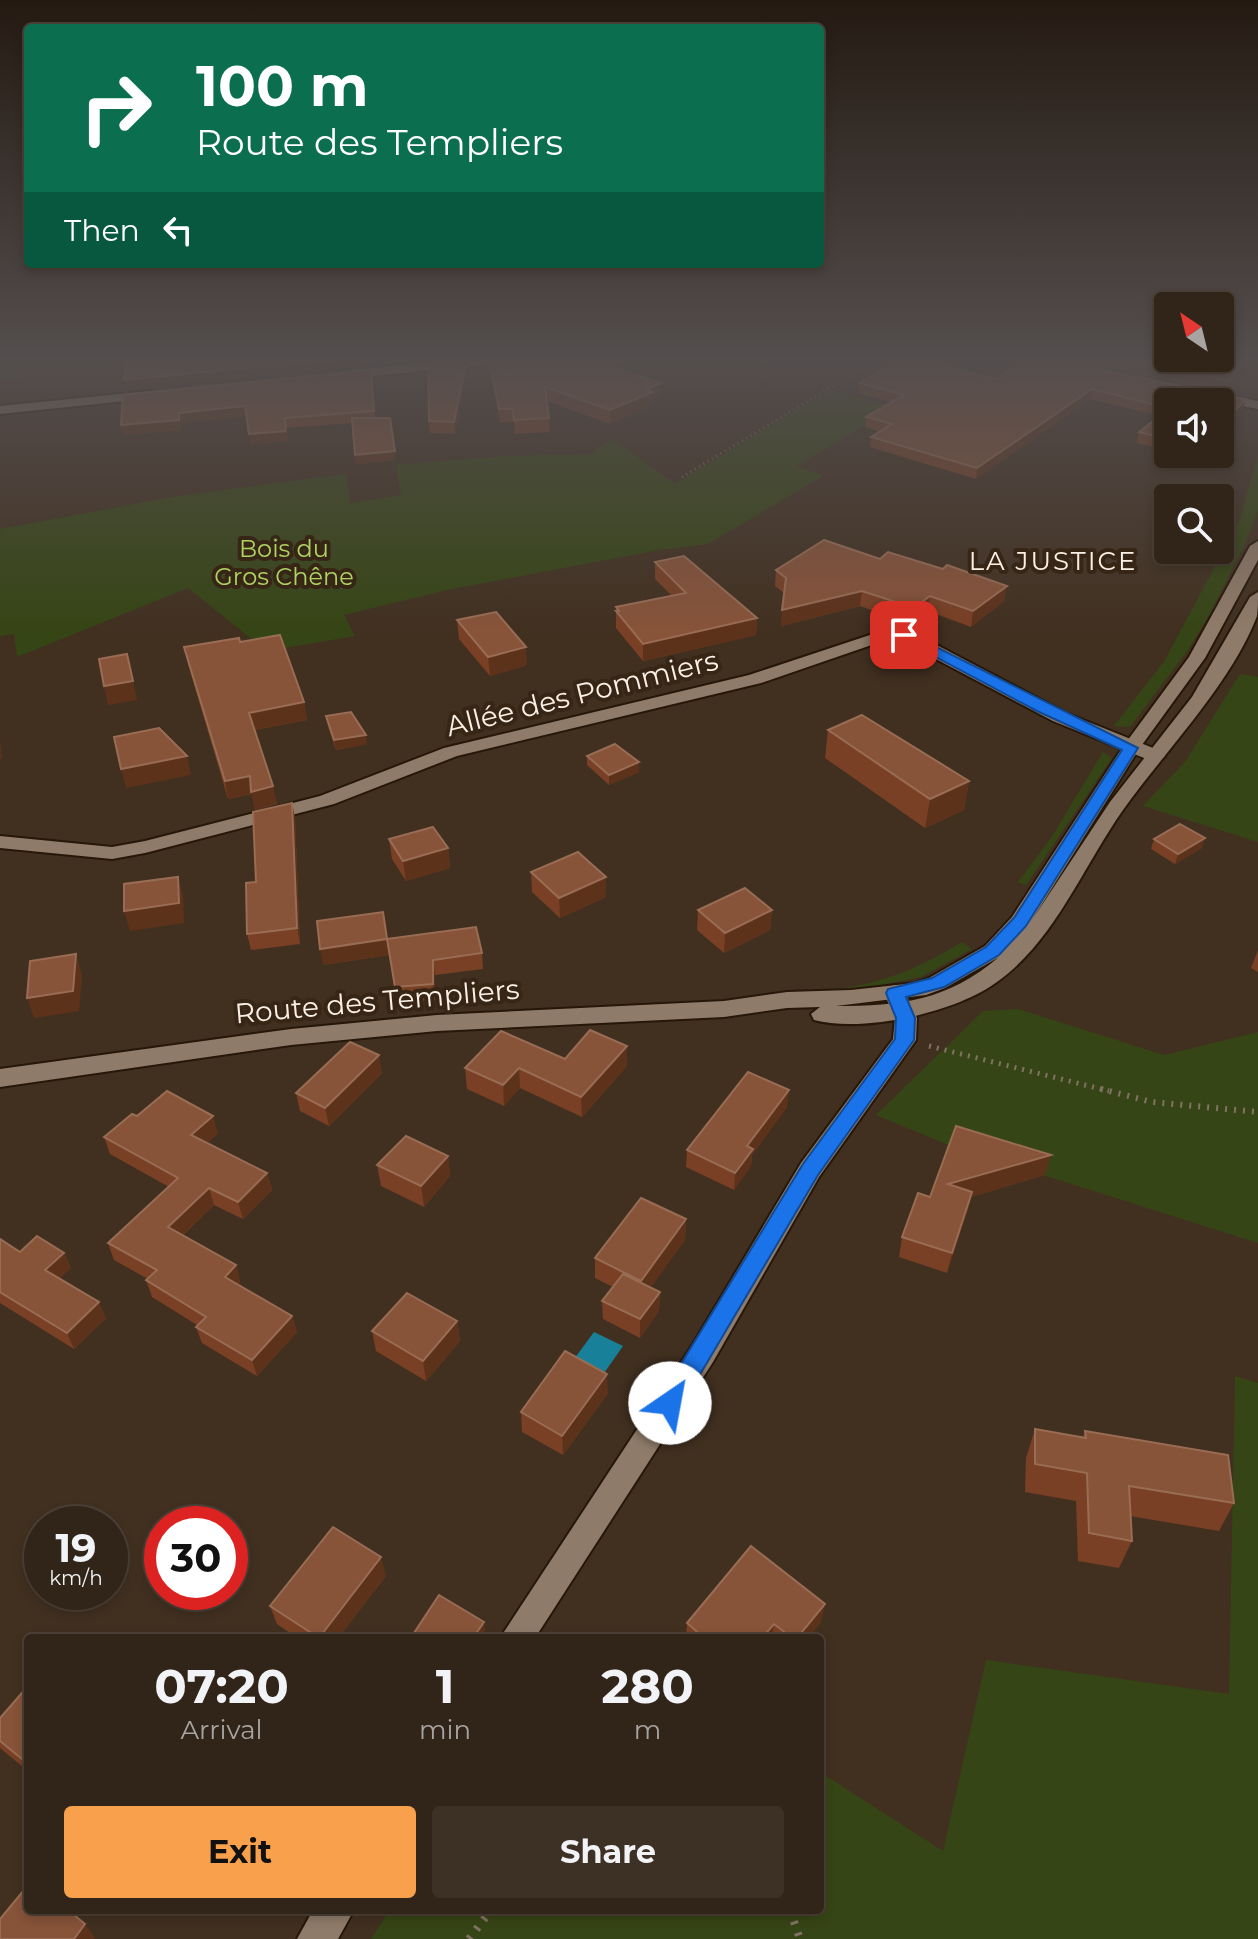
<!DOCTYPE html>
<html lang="en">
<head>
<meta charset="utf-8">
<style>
  :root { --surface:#312418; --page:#3d3025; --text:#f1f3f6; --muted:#a8a4a2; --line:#4c4137; --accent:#f8a04b }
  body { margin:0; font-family:Montserrat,sans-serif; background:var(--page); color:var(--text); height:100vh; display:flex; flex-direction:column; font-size:30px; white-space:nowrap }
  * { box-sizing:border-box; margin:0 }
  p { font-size:26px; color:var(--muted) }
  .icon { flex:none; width:44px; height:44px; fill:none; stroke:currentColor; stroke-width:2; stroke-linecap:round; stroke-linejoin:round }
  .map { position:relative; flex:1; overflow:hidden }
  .drawer { position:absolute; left:24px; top:1634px; width:800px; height:280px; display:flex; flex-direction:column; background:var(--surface); border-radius:8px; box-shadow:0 4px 12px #0003,0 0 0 2px var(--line) }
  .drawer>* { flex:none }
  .hud { position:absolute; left:24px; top:24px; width:800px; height:244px; border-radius:8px; box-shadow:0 4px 12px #0003,0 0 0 2px var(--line); background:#0b6e4f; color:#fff; overflow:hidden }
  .needle { width:52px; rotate:325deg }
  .tools { position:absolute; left:1154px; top:292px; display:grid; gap:16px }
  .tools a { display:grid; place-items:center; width:80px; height:80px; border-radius:8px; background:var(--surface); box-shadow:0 4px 12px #0003,0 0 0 2px var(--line); font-size:40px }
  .speed { position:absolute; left:24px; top:1506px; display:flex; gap:16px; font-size:40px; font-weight:700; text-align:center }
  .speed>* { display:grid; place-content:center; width:104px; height:104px; border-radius:50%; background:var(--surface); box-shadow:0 4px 12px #0003,0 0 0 2px var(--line); line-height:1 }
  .speed small { font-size:20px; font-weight:400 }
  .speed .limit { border:12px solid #d22; background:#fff; color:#111 }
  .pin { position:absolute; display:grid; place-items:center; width:68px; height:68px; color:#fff; margin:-34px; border-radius:16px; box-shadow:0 4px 12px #0006 }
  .me { position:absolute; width:88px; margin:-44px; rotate:33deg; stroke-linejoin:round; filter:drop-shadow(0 0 6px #0008) }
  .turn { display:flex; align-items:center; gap:28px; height:168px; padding:0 40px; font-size:36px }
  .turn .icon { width:104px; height:104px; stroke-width:2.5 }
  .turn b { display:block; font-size:56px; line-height:68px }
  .then { display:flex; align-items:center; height:76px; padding:0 40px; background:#0003; gap:16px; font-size:30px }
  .eta { display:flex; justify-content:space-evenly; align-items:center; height:136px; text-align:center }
  .eta b { font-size:48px; font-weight:700; line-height:56px }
  .button { display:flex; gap:16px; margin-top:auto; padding:16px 40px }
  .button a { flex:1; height:92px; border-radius:8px; background:var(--accent); color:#111; font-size:32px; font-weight:700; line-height:92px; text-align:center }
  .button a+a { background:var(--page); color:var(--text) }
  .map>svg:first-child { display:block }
  .green { fill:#364515 }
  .water { fill:#188199 }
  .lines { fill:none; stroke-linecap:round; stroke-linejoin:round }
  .stream { fill:#188199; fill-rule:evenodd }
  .minor-casing { stroke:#271708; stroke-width:4 }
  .secondary-casing { stroke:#271708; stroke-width:4 }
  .path-far3 { stroke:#817264; stroke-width:3; stroke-dasharray:1 4; stroke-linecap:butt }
  .path-far2 { stroke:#817264; stroke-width:5; stroke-dasharray:2 6; stroke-linecap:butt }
  .path-far1 { stroke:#817264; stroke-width:6; stroke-dasharray:2 7; stroke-linecap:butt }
  .path { stroke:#817264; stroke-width:8; stroke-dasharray:3 9; stroke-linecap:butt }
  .minor { fill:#8f7b69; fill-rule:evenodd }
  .secondary { fill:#8f7b69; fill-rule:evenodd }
  .wall { fill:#794025 }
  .shaded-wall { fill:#5d321a }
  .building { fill:#875339; stroke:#996c54; stroke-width:2 }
  .route { fill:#1a73e8; stroke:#114b97; stroke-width:2 }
  .labels { text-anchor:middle; stroke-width:8; stroke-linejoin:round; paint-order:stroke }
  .far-park-label { font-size:24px; fill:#add362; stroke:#372616 }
  .far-neighbourhood-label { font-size:26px; letter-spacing:2px; fill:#fbf0e6; stroke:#372616 }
  .street-label { font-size:28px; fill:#fbf0e6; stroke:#372616 }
</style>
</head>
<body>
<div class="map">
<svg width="1258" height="1939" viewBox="0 0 1258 1939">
  <rect width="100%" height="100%" fill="#413020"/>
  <!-- green -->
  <g class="green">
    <polygon points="0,359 90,359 52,365 0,382"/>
    <polygon points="830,389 894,408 796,466 823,476 708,544 659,550 447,590 344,615 355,636 267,651 188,588 17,657 14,634 0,636 0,529 178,496 346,474 350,503 401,495 396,465 507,456 593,454 597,448 613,440 675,484"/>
    <polygon points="1258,454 1258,511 1244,546 1212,610 1188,650 1130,727 1114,726 1165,660 1239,521"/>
    <polygon points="1240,674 1258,677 1258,842 1143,806 1185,762"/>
    <polygon points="1103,752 1112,758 1026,885 1018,882 1051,838"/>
    <path d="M962,942L972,949L921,977L840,993V989C892,980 916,969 962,942Z"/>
    <polygon points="1018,1009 1164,1055 1258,1032 1258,1243 951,1146 876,1115 983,1011"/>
    <polygon points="1235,1376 1258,1383 1258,1939 371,1939 390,1910 820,1910 820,1772 943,1851 986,1660 1229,1694"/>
  </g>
  <!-- water -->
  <polygon class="water" points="594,1332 623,1346 595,1386 566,1370"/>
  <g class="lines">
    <!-- stream -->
    <polygon class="stream" points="0,359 5,359 0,361"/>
    <!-- minor casing -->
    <g class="minor-casing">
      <g id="minor">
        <polygon points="467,359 506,359 500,363 343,379 337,375 343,371"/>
        <polygon points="1017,359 1044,359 1079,367 1073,371"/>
        <polygon points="150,391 155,392 155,398 0,414 0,406"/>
        <polygon points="1216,393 1258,401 1258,409 1211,400 1211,394"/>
        <polygon points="888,629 910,631 1066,713 1163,752 1165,756 1156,762 1149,760 1053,721 900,640 889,639 761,683 457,756 334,804 145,853 112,859 0,848 0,836 112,847 145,841 320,796 444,748 749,675"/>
        <polygon points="895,985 903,988 917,1018 916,1040 819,1177 713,1362 535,1638 500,1638 693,1344 801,1163 893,1039 895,1018 884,993 887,988"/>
        <polygon points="313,1910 354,1910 338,1939 297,1939"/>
      </g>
    </g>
    <!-- secondary casing -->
    <g class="secondary-casing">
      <path id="secondary" d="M1258,541V560L1205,658L1139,749L1032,920L1110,802L1192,697L1250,597L1258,592C1258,600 1258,609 1257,616C1231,684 1165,751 1123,810C1082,868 1054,943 994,984C953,1013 862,1033 814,1020L811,1014L820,1007L787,1008L724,1017L437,1031L291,1045L0,1087V1069L291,1029L437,1015L724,1001L787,992L851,990L915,983L929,978L985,946L1012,917L1122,748L1189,657L1250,546ZM999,957C947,1001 901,1006 836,1006L926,995L945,988Z"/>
    </g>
    <!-- path-far3 -->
    <polyline class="path-far3" points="682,477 878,359"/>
    <!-- path-far2 -->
    <polyline class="path-far2" points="929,1046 1109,1091"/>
    <!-- path-far1 -->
    <polyline class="path-far1" points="1101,1089 1152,1102 1258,1112"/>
    <!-- path -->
    <g class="path">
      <polyline points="790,1910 800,1939"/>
      <polyline points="469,1939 491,1910"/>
    </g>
    <!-- minor -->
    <use href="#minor" class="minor"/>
    <!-- secondary -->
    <use href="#secondary" class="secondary"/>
  </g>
  <!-- wall -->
  <g class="wall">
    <polygon points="488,359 623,359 624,371 661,383 660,396 653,400 653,405 610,424 547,401 550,432 515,434 514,422 500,423"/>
    <polygon points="1080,359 1233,359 1246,361 1243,372 1226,392 1079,363"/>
    <polygon points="1027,360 1243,409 1168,402 1168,450 1137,443 1139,432 1160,416 1090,399 976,479 870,447 871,437 880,432 865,427 866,417 892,402 858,393 859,383 996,379"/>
    <polygon points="468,369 455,434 430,433 429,421"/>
    <polygon points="371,370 375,418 395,460 356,464 352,423 286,428 288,441 251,444 247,416 181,423 181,430 123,435 121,425"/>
    <polygon points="1168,451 1168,454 1198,454 1192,460 1167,456"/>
    <polygon points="655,562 757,618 756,635 643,661 616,628 616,607 672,596 655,579"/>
    <polygon points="776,570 1004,601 971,627 928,611 911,624 860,606 781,626 784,593 775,586"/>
    <polygon points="457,620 527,665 490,676 459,639"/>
    <polygon points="240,642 304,702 307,720 254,730 277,804 255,810 252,794 228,799 188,664 184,647"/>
    <polygon points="326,716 367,744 336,750 328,726"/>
    <polygon points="828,730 969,781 964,810 925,828 825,758"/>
    <polygon points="587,756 639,772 609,785 587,765"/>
    <polygon points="292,803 295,818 300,944 251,950 247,934 256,882"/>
    <polygon points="389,839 448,848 450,868 406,881 392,859"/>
    <polygon points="1154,839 1202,848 1175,864 1151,849"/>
    <polygon points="531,872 606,877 606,897 560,918 532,892"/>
    <polygon points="698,910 772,910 770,930 724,953 697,930"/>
    <polygon points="387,939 482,953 483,969 435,975 435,1000 397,1003 389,955 323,965"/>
    <polygon points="1258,950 1258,972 1251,968"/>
    <polygon points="627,1046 627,1066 582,1117 520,1088 504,1106 467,1089 465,1068 565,1059"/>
    <polygon points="382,1073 329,1126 300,1111 296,1093"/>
    <polygon points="787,1107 752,1155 751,1166 734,1190 686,1167 687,1150"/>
    <polygon points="137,1116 218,1133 207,1143 267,1173 272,1190 243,1219 214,1205 182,1236 236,1265 240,1282 238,1285 292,1316 297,1332 257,1376 202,1343 196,1327 197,1325 152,1297 146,1280 148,1279 114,1260 108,1243 169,1187 110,1154 104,1137"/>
    <polygon points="448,1156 450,1176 424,1207 381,1186 377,1165"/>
    <polygon points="1045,1175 971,1197 967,1212 947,1273 899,1257 902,1237 930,1197"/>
    <polygon points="686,1219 685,1240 650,1288 660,1292 659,1311 640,1338 603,1319 602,1301 613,1287 595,1278 595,1258"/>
    <polygon points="0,1239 20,1252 64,1253 71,1268 60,1278 106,1318 74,1349 0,1303"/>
    <polygon points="457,1321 460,1341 426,1381 376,1351 372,1331"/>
    <polygon points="608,1393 563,1455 522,1432 521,1412"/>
    <polygon points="1035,1429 1083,1437 1085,1431 1234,1503 1219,1531 1130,1516 1132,1541 1119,1568 1078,1561 1076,1501 1025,1492 1026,1458"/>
    <polygon points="386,1576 338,1638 297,1638 277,1624 270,1606"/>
    <polygon points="821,1622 808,1638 686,1638 687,1623"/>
    <polygon points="28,1686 28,1771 0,1748 0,1718"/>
  </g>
  <!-- shaded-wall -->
  <g class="shaded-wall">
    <polygon points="342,359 370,359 371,366 126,390 124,380"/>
    <polygon points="467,359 468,369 455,434 454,422"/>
    <polygon points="624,360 624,374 602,364"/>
    <polygon points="1246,361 1243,372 1226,392 1229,381"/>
    <polygon points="661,383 660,396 653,400 653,405 610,424 610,410 646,389"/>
    <polygon points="1092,389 1090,399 976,479 977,468"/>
    <polygon points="1246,399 1243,409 1220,432 1220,425"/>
    <polygon points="245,406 247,416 181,423 181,430 123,435 121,425 179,413"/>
    <polygon points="286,431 288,441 251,444 249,434"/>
    <polygon points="395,451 395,460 356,464 355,455"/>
    <polygon points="1007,586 1004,601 971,627 973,611"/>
    <polygon points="862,591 860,606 781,626 782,610"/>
    <polygon points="930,596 928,611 911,624 914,608"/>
    <polygon points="757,618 756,635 643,661 643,644"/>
    <polygon points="526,647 527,665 490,676 488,657"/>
    <polygon points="127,654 137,700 108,705 104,686"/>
    <polygon points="304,702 307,720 252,730 249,713"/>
    <polygon points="366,735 367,744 336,750 334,740"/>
    <polygon points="0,739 2,759 0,759"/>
    <polygon points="187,756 191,775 126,788 121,769"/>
    <polygon points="639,762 639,772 609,785 609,775"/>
    <polygon points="250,776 273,786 277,804 255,810 252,794 228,799 225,781"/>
    <polygon points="969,781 964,810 925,828 930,799"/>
    <polygon points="292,803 295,818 300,944 297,928"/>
    <polygon points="1205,838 1202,848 1175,864 1178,854"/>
    <polygon points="448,848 450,868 406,881 403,861"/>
    <polygon points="178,877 183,896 184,923 130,931 124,911"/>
    <polygon points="606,877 606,897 560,918 559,898"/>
    <polygon points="772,910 770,930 724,953 725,933"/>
    <polygon points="387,939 389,955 323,965 320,949"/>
    <polygon points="76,954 82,975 79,1011 34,1018 27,998"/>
    <polygon points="433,960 435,975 435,1000 433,984"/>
    <polygon points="627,1046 627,1066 582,1117 581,1097"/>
    <polygon points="379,1055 382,1073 329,1126 325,1108"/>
    <polygon points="519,1068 520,1088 504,1106 503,1085"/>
    <polygon points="789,1090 787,1107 752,1155 751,1166 734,1190 735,1173 747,1146"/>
    <polygon points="213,1116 218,1133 196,1152 191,1135"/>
    <polygon points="1051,1155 1045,1175 971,1197 967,1212 947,1273 952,1253 948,1184"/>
    <polygon points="448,1156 450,1176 424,1207 421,1186"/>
    <polygon points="267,1173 272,1190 243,1219 238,1202"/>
    <polygon points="209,1188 214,1205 173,1244 168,1227"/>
    <polygon points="686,1219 685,1240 641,1301 641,1281"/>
    <polygon points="64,1253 71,1268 52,1286 45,1270"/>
    <polygon points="236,1265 240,1282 229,1294 225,1277"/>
    <polygon points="660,1292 659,1311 640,1338 640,1319"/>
    <polygon points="99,1302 106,1318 74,1349 67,1333"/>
    <polygon points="292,1316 297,1332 257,1376 252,1360"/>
    <polygon points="457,1321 460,1341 426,1381 423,1361"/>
    <polygon points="607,1374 608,1393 563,1455 562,1436"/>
    <polygon points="381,1557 386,1576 338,1638 319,1638"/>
    <polygon points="825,1604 821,1622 808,1638 797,1638"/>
    <polygon points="484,1622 485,1631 481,1638 473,1638"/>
    <polygon points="774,1624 772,1638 762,1638"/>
    <polygon points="85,1924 95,1938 94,1939 74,1939"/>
  </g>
  <!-- building -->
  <g class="building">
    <polygon points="169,359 188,359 188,362 227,359 342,359 124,380 126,364"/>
    <polygon points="458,359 467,359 454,422 429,421 428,362"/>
    <polygon points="489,359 623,359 624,360 602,364 661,383 646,389 653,392 610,410 545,387 549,418 514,420 513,409 499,409"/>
    <polygon points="904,359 920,359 996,379 1027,360 1041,363 1058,361 1246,399 1220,425 1220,402 1168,402 1168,408 1092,389 977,468 871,437 892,424 866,417 904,395 859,383"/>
    <polygon points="1114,359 1233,359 1246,361 1229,381"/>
    <polygon points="371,370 374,411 285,418 286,431 249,434 245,406 179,413 179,420 121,425 123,395"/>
    <polygon points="1168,409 1168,439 1139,432"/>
    <polygon points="352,418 390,418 395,451 355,455"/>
    <polygon points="824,540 880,559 888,552 943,569 947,565 1007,586 973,611 930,596 914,608 862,591 782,610 786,578 776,570"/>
    <polygon points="684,556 757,618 643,644 616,611 619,611 616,607 686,593 655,562"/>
    <polygon points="496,612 526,647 488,657 457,620"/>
    <polygon points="280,635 304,702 249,713 273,786 251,792 250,776 225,781 184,647 239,638 240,642"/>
    <polygon points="127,654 133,681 104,686 99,659"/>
    <polygon points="351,712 366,735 334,740 326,716"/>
    <polygon points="862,715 969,781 930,799 828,730"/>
    <polygon points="159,728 187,756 121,769 114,737"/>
    <polygon points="615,744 639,762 609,775 587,756"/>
    <polygon points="292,803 297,928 247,934 246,883 256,882 253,812"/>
    <polygon points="1180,824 1205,838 1178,854 1154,839"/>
    <polygon points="433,827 448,848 403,861 389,839"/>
    <polygon points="578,852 606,877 559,898 531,872"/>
    <polygon points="178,877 179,903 124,911 124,884"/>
    <polygon points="745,888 772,910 725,933 698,910"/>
    <polygon points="383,912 387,939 476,927 482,953 433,960 433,984 395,987 387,939 320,949 317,921"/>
    <polygon points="76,954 73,991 27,998 30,961"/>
    <polygon points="590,1030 627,1046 581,1097 519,1068 503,1085 465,1068 501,1031 565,1059"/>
    <polygon points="350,1042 379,1055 325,1108 296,1093"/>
    <polygon points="748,1072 789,1090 747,1146 753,1149 735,1173 687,1150"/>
    <polygon points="167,1091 213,1116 191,1135 267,1173 238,1202 209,1188 168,1227 236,1265 225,1277 292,1316 252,1360 196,1327 206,1317 146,1280 157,1270 108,1243 178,1178 104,1137 132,1114 137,1116"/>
    <polygon points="956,1126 1051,1155 948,1184 972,1192 952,1253 902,1237 918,1193 930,1197"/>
    <polygon points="406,1136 448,1156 421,1186 377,1165"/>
    <polygon points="641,1198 686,1219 641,1281 595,1258"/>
    <polygon points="37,1236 64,1253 45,1270 99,1302 67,1333 0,1292 0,1239 20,1252"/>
    <polygon points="623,1274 660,1292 640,1319 602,1301"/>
    <polygon points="407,1293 457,1321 423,1361 372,1331"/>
    <polygon points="565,1351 607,1374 562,1436 521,1412"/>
    <polygon points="1035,1429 1086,1438 1085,1431 1228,1455 1234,1503 1129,1486 1132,1541 1089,1533 1087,1473 1035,1464"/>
    <polygon points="333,1527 381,1557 319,1638 270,1606"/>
    <polygon points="751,1546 825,1604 797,1638 792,1638 774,1624 762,1638 704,1638 687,1623"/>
    <polygon points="439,1595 484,1622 473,1638 423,1638 414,1633"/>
    <polygon points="28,1686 28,1764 0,1741 0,1718"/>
    <polygon points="28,1885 28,1910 68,1910 85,1924 74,1939 0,1939 0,1919"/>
  </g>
  <!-- sky -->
  <linearGradient id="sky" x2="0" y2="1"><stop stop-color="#241a12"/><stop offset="0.57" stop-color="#544e4e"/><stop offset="1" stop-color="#544e4e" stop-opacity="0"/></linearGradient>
  <rect width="1258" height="630" fill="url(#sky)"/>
  <!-- route -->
  <polygon class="route" points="904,631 1138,748 1026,926 999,955 944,987 906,997 915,1018 914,1040 818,1175 679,1410 670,1413 662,1410 658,1403 662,1395 803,1164 895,1039 896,1018 886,993 888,989 932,978 986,947 1014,918 1122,750 1037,711 900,638 900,632"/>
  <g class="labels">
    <!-- far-park labels -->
    <g class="far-park-label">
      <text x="284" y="557">Bois du<tspan x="284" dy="28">Gros Chêne</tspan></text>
    </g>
    <!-- far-neighbourhood labels -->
    <g class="far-neighbourhood-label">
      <text x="1053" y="570">LA JUSTICE</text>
    </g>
    <!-- street labels -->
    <g class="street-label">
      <text transform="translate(582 693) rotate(-14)" y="10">Allée des Pommiers</text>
      <text transform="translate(377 1001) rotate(-5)" y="10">Route des Templiers</text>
    </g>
  </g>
</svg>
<div class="tools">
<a><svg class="needle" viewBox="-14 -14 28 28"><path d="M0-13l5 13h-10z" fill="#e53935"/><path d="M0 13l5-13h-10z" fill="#a8a4a2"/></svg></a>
<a><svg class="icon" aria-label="sound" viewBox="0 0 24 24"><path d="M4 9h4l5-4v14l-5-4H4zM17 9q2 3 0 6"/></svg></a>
<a><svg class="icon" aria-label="search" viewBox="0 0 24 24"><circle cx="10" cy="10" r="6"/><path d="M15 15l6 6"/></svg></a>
</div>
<div class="speed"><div>19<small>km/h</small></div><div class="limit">30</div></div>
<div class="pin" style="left:904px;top:635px;background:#d93025"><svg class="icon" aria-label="arrive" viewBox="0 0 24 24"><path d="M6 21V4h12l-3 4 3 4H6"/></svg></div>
<svg class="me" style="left:670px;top:1403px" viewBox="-20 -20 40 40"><circle r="19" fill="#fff"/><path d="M0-13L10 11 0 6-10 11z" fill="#1a73e8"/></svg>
<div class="hud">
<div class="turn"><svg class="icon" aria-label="right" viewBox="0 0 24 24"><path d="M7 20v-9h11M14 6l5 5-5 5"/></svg><div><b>100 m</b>Route des Templiers</div></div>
<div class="then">Then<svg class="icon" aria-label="left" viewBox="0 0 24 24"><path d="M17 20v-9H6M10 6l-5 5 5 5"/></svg></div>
</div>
<section class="drawer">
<div class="eta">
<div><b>07:20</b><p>Arrival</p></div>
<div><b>1</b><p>min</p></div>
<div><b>280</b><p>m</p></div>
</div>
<div class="button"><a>Exit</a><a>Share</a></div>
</section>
</div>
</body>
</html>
